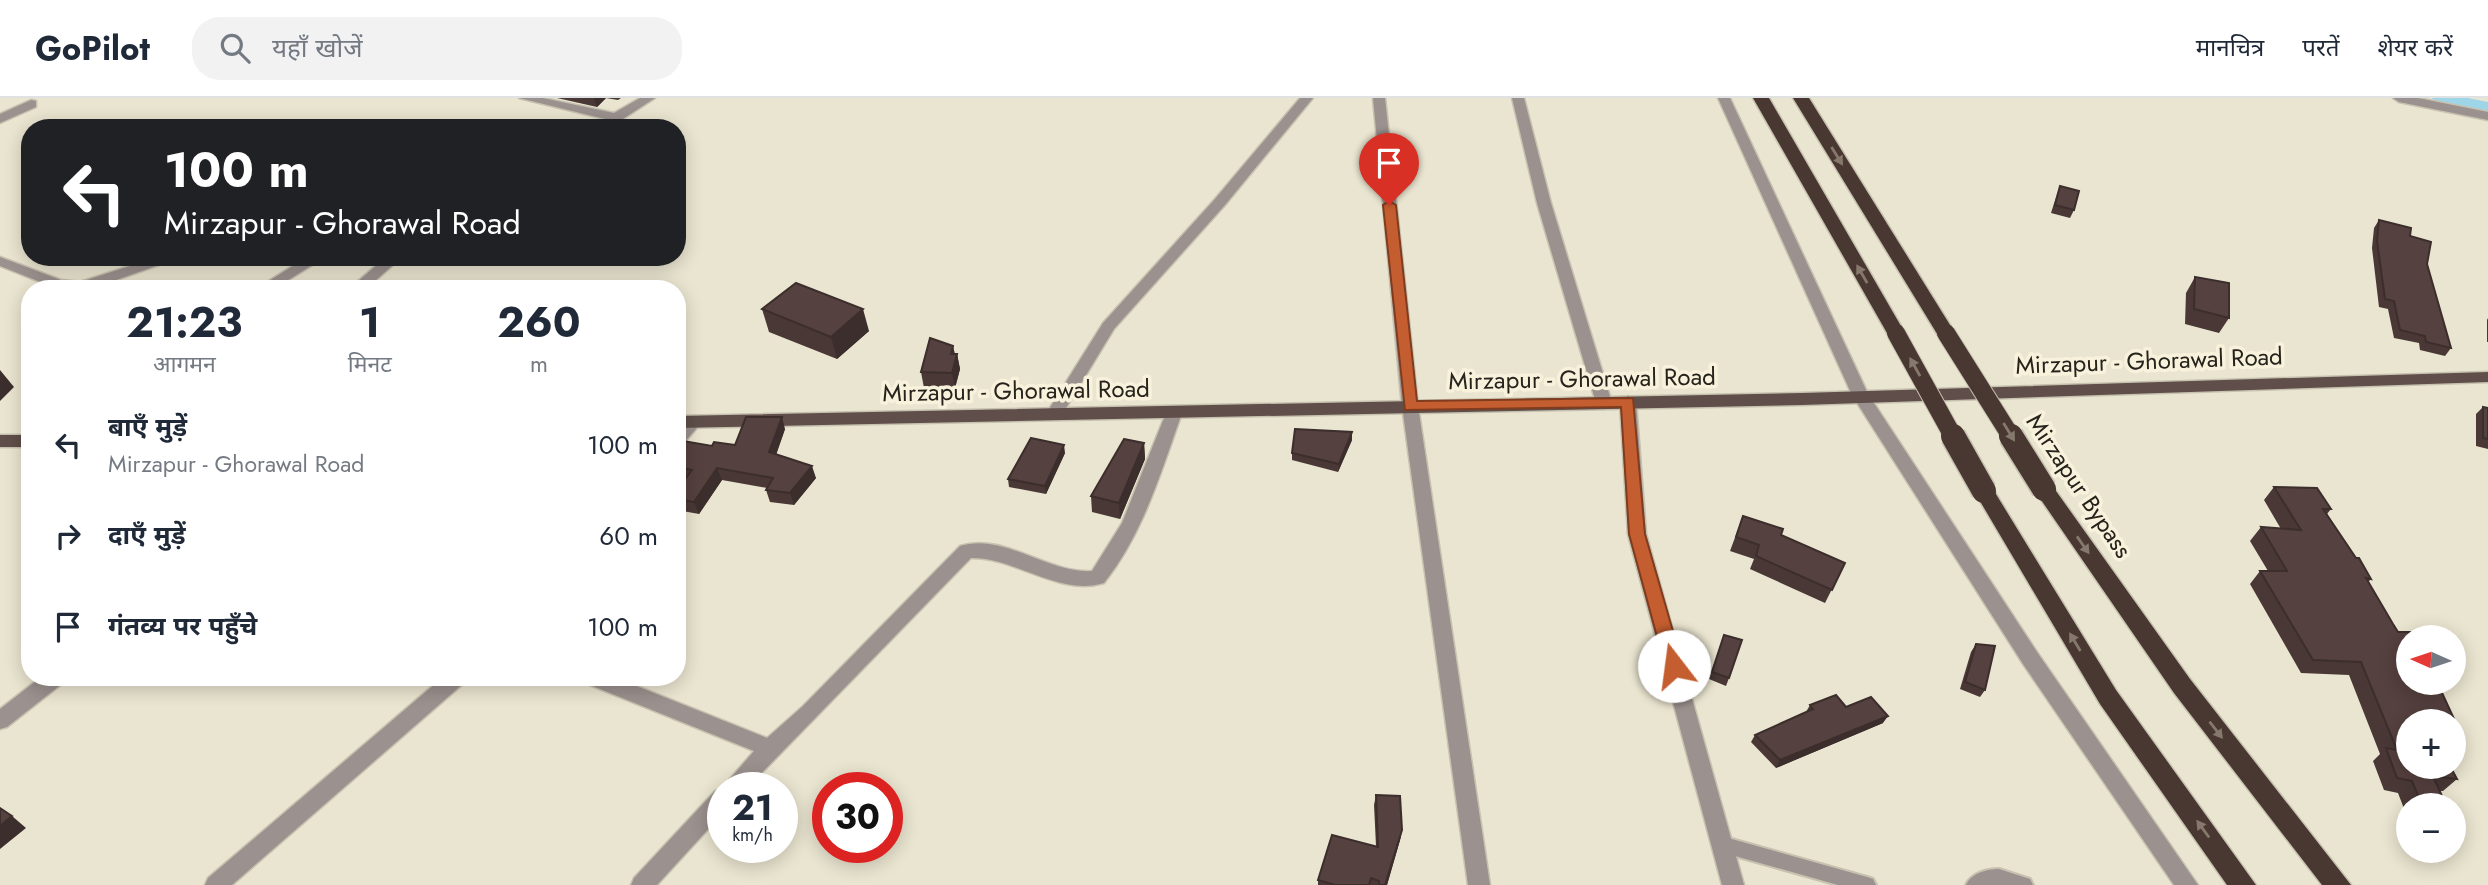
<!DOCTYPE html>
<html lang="hi">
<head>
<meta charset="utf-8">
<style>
  :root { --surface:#fff; --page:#f2f2f3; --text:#1f2937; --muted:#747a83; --line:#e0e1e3 }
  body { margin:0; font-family:Jost,"Noto Sans Devanagari",sans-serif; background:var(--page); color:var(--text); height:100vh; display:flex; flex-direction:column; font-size:26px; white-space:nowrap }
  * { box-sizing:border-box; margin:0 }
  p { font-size:23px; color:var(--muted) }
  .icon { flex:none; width:38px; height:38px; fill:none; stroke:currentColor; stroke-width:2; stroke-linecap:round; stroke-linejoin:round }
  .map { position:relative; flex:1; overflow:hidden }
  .side { position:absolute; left:21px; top:182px; width:665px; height:406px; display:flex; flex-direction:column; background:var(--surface); border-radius:28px; box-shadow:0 4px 18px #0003 }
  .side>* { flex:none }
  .banner { position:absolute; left:21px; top:21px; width:665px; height:147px; border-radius:28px; box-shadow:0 4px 18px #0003; background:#202124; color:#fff; overflow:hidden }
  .needle { width:46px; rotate:273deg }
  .fabs { position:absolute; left:2396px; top:527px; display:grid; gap:14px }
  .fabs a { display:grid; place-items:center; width:70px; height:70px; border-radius:50%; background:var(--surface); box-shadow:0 4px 18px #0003; font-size:35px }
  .speed { position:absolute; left:707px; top:674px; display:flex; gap:14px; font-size:35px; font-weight:700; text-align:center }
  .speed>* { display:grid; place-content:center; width:91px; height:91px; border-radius:50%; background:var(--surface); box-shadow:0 4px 18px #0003; line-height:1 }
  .speed small { font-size:18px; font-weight:400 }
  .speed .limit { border:10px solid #d22; background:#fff; color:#111 }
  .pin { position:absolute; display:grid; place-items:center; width:60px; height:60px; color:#fff; margin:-72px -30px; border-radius:50% 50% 50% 0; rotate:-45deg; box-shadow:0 0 7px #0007 }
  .pin .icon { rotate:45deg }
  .me { position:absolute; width:77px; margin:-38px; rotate:345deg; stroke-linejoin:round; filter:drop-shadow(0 0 5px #0008) }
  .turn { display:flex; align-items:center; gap:24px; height:147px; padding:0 28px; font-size:32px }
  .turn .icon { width:91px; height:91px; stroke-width:2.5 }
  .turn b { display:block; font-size:49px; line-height:60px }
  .eta { display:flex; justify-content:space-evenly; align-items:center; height:119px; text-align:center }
  .eta b { font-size:42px; font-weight:700; line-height:49px }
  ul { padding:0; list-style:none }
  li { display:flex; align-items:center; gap:21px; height:91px; padding:0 28px }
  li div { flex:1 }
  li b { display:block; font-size:26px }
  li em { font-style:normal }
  header { display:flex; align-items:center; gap:42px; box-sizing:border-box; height:98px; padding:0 35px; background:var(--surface); border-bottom:2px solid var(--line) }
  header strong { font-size:33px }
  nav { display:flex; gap:38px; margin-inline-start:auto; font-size:24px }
  .search { width:490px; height:63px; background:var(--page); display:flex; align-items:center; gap:18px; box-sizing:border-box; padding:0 24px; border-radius:28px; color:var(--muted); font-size:26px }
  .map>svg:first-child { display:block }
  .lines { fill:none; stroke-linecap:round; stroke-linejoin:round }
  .canal { fill:#9fd5e9; fill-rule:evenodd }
  .lane-casing { stroke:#c7c2b0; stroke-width:4 }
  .street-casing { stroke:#c7c2b0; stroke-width:3 }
  .primary-casing { stroke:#c7c2b0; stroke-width:3 }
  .highway-casing { stroke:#c7c2b0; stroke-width:3 }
  .lane { fill:#9b918e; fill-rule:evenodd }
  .street { fill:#9b918e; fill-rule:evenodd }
  .primary { fill:#5f4e49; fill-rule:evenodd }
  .highway { fill:#493731; fill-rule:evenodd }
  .highway-bridge-far1-casing { stroke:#c7c2b0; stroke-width:20; stroke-linecap:butt }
  .highway-bridge-casing { stroke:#c7c2b0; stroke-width:27; stroke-linecap:butt }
  .highway-bridge-far1 { stroke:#493731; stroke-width:18 }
  .highway-bridge { stroke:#493731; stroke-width:24 }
  .wall { fill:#493836 }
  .shaded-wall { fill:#3c2e2c }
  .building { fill:#55413f; stroke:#3c2e2c; stroke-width:2 }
  .oneway { fill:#86786d }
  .route { fill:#c45d2f; stroke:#7f3c1f; stroke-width:2 }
  .labels { text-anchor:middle; stroke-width:7; stroke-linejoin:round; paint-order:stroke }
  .street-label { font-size:24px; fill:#25231c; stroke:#f8f2dd }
</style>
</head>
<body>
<header>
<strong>GoPilot</strong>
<div class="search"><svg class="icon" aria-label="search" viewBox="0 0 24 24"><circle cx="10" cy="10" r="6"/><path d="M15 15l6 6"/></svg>यहाँ खोजें</div>
<nav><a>मानचित्र</a><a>परतें</a><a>शेयर करें</a></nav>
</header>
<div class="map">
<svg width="2488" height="787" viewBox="0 0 2488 787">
  <rect width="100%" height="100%" fill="#eae5d0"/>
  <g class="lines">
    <!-- canal -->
    <polygon class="canal" points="2432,0 2468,0 2488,4 2488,16 2435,4"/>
    <!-- lane casing -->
    <g class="lane-casing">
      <g id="lane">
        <polygon points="1721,738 1867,779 1873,781 1876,787 1838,787 1721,754 1715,752 1712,746 1715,740"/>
        <path d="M1999,771L2030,781L2033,787H1966C1971,775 1987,771 1999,771Z"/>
      </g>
    </g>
    <!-- street casing -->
    <g class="street-casing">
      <g id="street">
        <polygon points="519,0 543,0 614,15 640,0 655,0 609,30 593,30 605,21"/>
        <polygon points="1300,0 1313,0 1225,107 1114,231 1060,320 1048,320 1046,316 1103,225 1215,101"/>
        <polygon points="1373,0 1385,0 1418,308 1490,787 1468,787 1402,308"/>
        <polygon points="1512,0 1524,0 1551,105 1612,305 1610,309 1604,311 1596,305 1537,105"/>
        <polygon points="1718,0 1730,0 1868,296 2037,554 2198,787 2174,787 2023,566 1852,297"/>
        <polygon points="2393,0 2418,0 2488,14 2488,22 2399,4"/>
        <polygon points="31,2 36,3 36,9 0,25 0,16"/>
        <polygon points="0,159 61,182 80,184 158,159 181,159 91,191 58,191 0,168"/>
        <polygon points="307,159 325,159 274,191 256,191"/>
        <polygon points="386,159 402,159 366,191 349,191"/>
        <polygon points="1628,298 1636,304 1646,436 1744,787 1722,787 1628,436 1620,304"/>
        <path d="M1174,309L1182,315C1161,374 1143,436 1104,485C1060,499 1015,459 971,460L747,690H722L754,653L585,585L582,579H614L767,640L803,608L960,448C1004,434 1047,476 1092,473L1122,425L1166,315Z"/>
        <polygon points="694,318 702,324 683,346 677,348 677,331 688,320"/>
        <polygon points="41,579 66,579 63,585 7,629 0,631 0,611"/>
        <polygon points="443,579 467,579 464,585 232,787 205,787 208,780"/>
        <polygon points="723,691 723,715 657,787 631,787 634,780 715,693"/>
      </g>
    </g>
    <!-- primary casing -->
    <g class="primary-casing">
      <g id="primary">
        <polygon points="2488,274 2488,284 1802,307 677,330 677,318 1802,295"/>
        <rect x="0" y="337" width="30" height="12"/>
      </g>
    </g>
    <!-- highway casing -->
    <g class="highway-casing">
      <g id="highway">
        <polygon points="1753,0 1769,0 1905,235 1903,239 1889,239 1887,235"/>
        <polygon points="1793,0 1809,0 1955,235 1953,239 1939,239"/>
        <polygon points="2044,383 2051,386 2190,581 2351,787 2322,787 2174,595 2037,396 2034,391 2037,386"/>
        <polygon points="1984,385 1991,388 2116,592 2256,787 2227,787 2100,606 1974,393 1977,388"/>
      </g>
    </g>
    <!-- lane -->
    <use href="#lane" class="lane"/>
    <!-- street -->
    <use href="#street" class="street"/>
    <!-- primary -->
    <use href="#primary" class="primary"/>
    <!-- highway -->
    <use href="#highway" class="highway"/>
    <!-- highway-bridge-far1 casing -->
    <g class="highway-bridge-far1-casing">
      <g id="highway-bridge-far1">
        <polyline points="1896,235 1954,340"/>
        <polyline points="1946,235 2012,340"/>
      </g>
    </g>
    <!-- highway-bridge casing -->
    <g class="highway-bridge-casing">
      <g id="highway-bridge">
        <polyline points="1953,338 1984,393"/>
        <polyline points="2011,338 2044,391"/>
      </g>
    </g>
    <!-- highway-bridge-far1 -->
    <use href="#highway-bridge-far1" class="highway-bridge-far1"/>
    <!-- highway-bridge -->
    <use href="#highway-bridge" class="highway-bridge"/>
  </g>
  <!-- wall -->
  <g class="wall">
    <polygon points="557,0 621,0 618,2 606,0 597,9"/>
    <polygon points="2060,88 2074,112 2070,120 2051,115 2057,96"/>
    <polygon points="2379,122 2410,138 2427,166 2451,250 2445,258 2420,252 2419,245 2394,240 2388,211 2379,209 2372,150 2374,130"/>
    <polygon points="2195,179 2229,220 2219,235 2185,226 2186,195"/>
    <polygon points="762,211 869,233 837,261 769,234"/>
    <polygon points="2488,220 2488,244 2487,244 2487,222"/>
    <polygon points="955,256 957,256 960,271 955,290 924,290 921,274"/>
    <polygon points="2483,309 2488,310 2488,351 2476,348 2476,316"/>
    <polygon points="785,331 776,356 816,380 794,407 770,404 766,392 767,390 722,382 699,416 677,412 677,392 685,382 677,380 677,342 712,348 735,347"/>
    <polygon points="1352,334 1352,342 1338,374 1292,362 1292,355"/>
    <polygon points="1144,345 1145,361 1120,421 1092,414 1091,398"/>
    <polygon points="1065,355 1046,396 1009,389 1008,381"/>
    <polygon points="2274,389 2317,390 2331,411 2327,416 2356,460 2359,460 2371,481 2368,484 2393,526 2398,534 2411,534 2414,539 2408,539 2408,584 2437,584 2461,636 2454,643 2454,623 2408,623 2408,668 2450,668 2457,681 2443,693 2440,693 2446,707 2408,707 2408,721 2398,695 2384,692 2373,663 2380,656 2349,577 2301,575 2250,486 2260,473 2268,473 2250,443 2261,429 2281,431 2264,402"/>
    <polygon points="1743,418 1781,437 1845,465 1825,505 1750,471 1754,461 1730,453"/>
    <polygon points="1721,545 1729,580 1726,588 1709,581"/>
    <polygon points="1976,546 1985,592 1980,599 1960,591 1971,554"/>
    <polygon points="1810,607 1846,609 1883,625 1776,670 1751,644 1755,637 1806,614"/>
    <polygon points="1376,697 1402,732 1400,742 1387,787 1318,787 1318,782 1376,748 1374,707"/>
  </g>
  <!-- shaded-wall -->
  <g class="shaded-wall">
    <polygon points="595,0 606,0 597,9 594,1"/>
    <polygon points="863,211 869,233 837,261 831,239"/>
    <polygon points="953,248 956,260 957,256 960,271 955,290 952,275 951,256"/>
    <polygon points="0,272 14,289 0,303"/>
    <polygon points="782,319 785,331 773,366 769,354"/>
    <polygon points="1352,334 1352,342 1338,374 1339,366"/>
    <polygon points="1144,345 1145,361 1120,421 1119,405"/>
    <polygon points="1064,347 1065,355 1046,396 1045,388"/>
    <polygon points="812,368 816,380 794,407 790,395"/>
    <polygon points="717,370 722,382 699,416 694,404"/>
    <polygon points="1888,618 1883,625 1776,670 1780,662"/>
    <polygon points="12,718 26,730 0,751 0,728"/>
    <polygon points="1402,732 1400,742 1387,787 1385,787"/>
  </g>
  <!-- building -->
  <g class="building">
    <polygon points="2060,88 2079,93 2074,112 2055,107"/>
    <polygon points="2379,122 2411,130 2410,138 2431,144 2427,166 2451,250 2426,244 2425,238 2400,232 2394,203 2385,201 2377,143"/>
    <polygon points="2195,179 2229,185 2229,220 2194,211"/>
    <polygon points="796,185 863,211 831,239 762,211"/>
    <polygon points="930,240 953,248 951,256 957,256 952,275 921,274"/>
    <polygon points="2483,309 2488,310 2488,341 2483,340"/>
    <polygon points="746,319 782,319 769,354 812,368 790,395 766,392 773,380 717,370 694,404 677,401 677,392 692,372 677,369 677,342 712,348 714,344 735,347"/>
    <polygon points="1295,331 1352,334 1339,366 1292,355"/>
    <polygon points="1031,340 1064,347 1045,388 1008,381"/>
    <polygon points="1124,341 1144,345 1119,405 1091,398"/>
    <polygon points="2274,389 2317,390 2331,411 2323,411 2356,460 2359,460 2371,481 2366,480 2393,526 2398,534 2411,534 2414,539 2408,539 2408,584 2437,584 2461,636 2454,635 2454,623 2408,623 2408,668 2450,668 2457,681 2433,678 2446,707 2422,707 2412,683 2397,680 2386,650 2397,652 2361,564 2313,562 2260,473 2287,473 2261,429 2301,432"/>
    <polygon points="1743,418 1783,431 1781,437 1845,465 1832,492 1756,458 1759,447 1736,439"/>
    <polygon points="1724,537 1742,542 1729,580 1712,574"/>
    <polygon points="1976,546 1995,548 1985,592 1965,584"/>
    <polygon points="1836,597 1846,609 1871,599 1888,618 1780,662 1755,637 1813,611 1810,607"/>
    <polygon points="1376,697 1400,698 1402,732 1385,787 1379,787 1379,783 1371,780 1369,787 1335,787 1318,782 1332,737 1378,749"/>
    <polygon points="0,710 12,718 0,728"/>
  </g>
  <!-- one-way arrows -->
  <defs><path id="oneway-solid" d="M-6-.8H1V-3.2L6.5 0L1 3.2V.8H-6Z" transform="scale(1.75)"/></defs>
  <g class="oneway">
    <use href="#oneway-solid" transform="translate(1837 58) rotate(58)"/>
    <use href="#oneway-solid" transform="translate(1862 176) rotate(-120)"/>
    <use href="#oneway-solid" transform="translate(1915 269) rotate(-119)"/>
    <use href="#oneway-solid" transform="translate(2009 334) rotate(58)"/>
    <use href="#oneway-solid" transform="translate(2083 447) rotate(55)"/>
    <use href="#oneway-solid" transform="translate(2075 544) rotate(-121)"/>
    <use href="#oneway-solid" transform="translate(2216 632) rotate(52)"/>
    <use href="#oneway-solid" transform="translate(2203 731) rotate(-126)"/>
  </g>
  <!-- route -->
  <polygon class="route" points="1389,103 1396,107 1417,303 1633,300 1645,436 1683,568 1680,573 1668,573 1665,568 1629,436 1621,309 1405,312 1383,107"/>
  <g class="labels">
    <!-- street labels -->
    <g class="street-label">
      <text transform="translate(2149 263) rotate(-2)" y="8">Mirzapur - Ghorawal Road</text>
      <text transform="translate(1582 281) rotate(-1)" y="8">Mirzapur - Ghorawal Road</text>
      <text transform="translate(1016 293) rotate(-1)" y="8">Mirzapur - Ghorawal Road</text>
      <text transform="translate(2079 388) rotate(56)" y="8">Mirzapur Bypass</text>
    </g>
  </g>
</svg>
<div class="fabs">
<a><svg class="needle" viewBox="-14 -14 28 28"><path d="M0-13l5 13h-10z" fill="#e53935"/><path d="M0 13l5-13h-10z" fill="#747a83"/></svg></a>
<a>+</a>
<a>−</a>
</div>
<div class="speed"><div>21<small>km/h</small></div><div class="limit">30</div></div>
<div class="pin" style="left:1389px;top:107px;background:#d93025"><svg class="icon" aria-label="arrive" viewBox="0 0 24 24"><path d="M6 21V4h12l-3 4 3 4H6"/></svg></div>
<svg class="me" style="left:1674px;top:568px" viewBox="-20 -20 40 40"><circle r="19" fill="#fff"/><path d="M0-13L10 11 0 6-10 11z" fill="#c45d2f"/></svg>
<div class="banner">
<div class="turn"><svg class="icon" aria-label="left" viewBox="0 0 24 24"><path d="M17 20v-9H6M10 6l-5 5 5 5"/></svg><div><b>100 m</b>Mirzapur - Ghorawal Road</div></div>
</div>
<section class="side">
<div class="eta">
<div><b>21:23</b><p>आगमन</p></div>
<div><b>1</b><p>मिनट</p></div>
<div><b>260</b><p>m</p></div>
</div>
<ul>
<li><svg class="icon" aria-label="left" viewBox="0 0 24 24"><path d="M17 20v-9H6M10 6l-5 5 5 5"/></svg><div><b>बाएँ मुड़ें</b><p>Mirzapur - Ghorawal Road</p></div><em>100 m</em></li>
<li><svg class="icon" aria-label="right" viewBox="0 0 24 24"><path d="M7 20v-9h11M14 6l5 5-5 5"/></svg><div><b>दाएँ मुड़ें</b></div><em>60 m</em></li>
<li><svg class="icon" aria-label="arrive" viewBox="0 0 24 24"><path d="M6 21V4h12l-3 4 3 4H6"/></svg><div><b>गंतव्य पर पहुँचे</b></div><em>100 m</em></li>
</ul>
</section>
</div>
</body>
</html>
